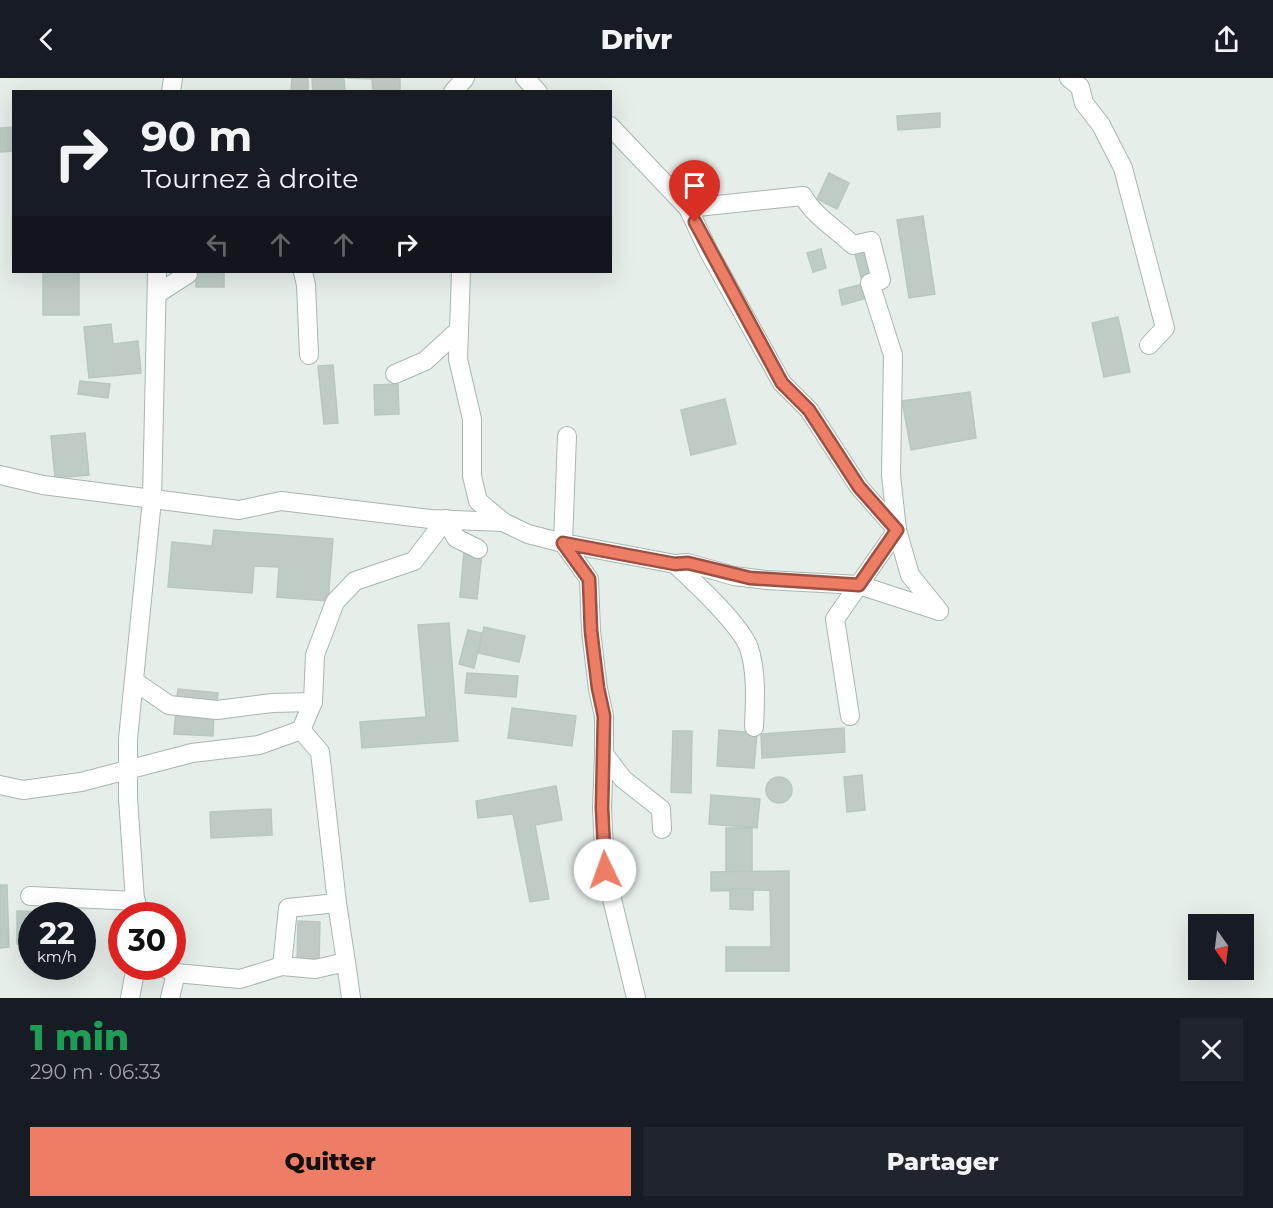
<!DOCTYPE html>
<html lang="fr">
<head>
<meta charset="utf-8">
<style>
  :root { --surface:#171b24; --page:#20242c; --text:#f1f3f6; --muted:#9ea1a6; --accent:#ed7d65 }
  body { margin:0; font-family:Montserrat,sans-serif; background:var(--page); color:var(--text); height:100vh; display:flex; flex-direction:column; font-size:22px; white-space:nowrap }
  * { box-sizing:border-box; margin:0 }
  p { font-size:20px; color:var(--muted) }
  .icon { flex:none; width:33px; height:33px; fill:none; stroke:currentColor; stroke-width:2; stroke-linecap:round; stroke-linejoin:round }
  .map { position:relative; height:920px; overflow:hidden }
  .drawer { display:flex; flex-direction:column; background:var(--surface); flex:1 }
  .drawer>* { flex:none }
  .banner { position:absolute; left:12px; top:12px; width:600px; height:183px; border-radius:0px; box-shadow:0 6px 24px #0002; background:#171b24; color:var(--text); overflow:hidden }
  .needle { width:39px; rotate:166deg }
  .buttons { position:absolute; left:1188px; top:836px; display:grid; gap:12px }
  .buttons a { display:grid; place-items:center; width:66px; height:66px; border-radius:0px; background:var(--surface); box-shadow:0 6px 24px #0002; font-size:30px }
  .speed { position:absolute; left:18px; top:824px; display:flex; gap:12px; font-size:30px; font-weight:700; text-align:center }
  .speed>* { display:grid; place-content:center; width:78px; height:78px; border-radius:50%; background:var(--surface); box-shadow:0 6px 24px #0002; line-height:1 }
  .speed small { font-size:15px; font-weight:400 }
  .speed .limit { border:9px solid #d22; background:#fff; color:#111 }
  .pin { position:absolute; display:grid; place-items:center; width:51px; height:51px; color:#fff; margin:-62px -26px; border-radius:50% 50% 50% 0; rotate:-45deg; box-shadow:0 0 6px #0007 }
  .pin .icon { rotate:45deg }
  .me { position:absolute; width:66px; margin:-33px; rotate:357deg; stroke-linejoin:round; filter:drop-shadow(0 0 4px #0008) }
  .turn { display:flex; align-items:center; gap:21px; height:126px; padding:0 30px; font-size:27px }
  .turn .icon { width:78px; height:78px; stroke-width:2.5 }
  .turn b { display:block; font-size:42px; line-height:51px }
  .lanes { display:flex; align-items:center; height:57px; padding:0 30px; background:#0003; justify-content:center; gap:30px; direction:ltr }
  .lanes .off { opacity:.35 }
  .round { display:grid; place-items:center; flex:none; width:63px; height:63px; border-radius:0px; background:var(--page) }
  .headline { display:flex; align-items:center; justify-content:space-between; height:102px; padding:0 30px }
  h1 { font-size:36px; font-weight:800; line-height:45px; color:#1e9e55 }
  .action { display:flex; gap:12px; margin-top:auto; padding:12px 30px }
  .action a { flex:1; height:69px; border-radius:0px; background:var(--accent); color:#111; font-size:24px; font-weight:800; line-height:69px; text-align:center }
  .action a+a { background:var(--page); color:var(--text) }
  header { display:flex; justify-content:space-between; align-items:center; height:78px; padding:0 30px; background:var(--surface); font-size:27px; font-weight:800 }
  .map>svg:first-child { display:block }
  .building { fill:#beccc5; stroke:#b8c8c0; stroke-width:1.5 }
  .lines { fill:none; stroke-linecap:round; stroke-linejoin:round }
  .minor-casing { stroke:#a8b6b1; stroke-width:20 }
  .minor { stroke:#fff; stroke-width:18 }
  .route-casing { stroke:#9a5142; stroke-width:15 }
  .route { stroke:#ed7d65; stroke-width:10 }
</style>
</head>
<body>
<header><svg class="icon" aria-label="back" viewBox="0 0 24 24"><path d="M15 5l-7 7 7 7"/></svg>Drivr<svg class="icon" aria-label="share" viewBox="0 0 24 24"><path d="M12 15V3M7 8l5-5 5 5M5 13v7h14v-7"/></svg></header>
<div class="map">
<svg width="1273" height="920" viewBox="0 0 1273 920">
  <rect width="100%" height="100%" fill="#e6eeea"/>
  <!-- building -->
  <g class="building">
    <polygon points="292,0 308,0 308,14 291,14"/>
    <polygon points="344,0 345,14 313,14 312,1"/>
    <polygon points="400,0 400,14 373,14 372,1 347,0"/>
    <polygon points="940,35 940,49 898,52 897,38"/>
    <polygon points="14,49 14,73 0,74 0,50"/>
    <polygon points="829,95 849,105 837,131 817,121"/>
    <polygon points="923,138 935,216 909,220 897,142"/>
    <polygon points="870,168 877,199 862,203 854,172"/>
    <polygon points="821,171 826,190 813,194 807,175"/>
    <rect x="43" y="194" width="36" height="43"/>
    <rect x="196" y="195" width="28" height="14"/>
    <polygon points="863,206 867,220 842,227 839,212"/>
    <polygon points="1118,239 1130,294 1104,299 1092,245"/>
    <polygon points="111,246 113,266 138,263 141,295 89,300 84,249"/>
    <polygon points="333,287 338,345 324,346 318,288"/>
    <polygon points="80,303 110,306 108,320 78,316"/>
    <polygon points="398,306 399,336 375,337 374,307"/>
    <polygon points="970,314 976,360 911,372 902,323"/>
    <polygon points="725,321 736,366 691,377 681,332"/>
    <polygon points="85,355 89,397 55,400 51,358"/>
    <polygon points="214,452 333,461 328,523 277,519 279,489 254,488 252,515 168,509 172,464 212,468"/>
    <polygon points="464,473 482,475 477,521 460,519"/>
    <polygon points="449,545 458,663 362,670 360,644 426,639 418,547"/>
    <polygon points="484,549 525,558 519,584 478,575"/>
    <polygon points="468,552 482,555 474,590 459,586"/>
    <polygon points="467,595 518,598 516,619 465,615"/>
    <polygon points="178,611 218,615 216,631 176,626"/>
    <polygon points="512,630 576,638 572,668 508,660"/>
    <polygon points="176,631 214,633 213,658 174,656"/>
    <polygon points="844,650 845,674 762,680 761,656"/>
    <polygon points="719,652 757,655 754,690 717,688"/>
    <polygon points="673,653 692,653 691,715 671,714"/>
    <polygon points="862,697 865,732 847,734 844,699"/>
    <circle cx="779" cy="712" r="13"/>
    <polygon points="556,708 562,742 535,747 549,821 530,824 513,736 478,740 476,723"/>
    <polygon points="711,717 760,721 757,750 709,746"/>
    <polygon points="271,731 272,757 211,760 210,734"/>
    <rect x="726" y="750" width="26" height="44"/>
    <polygon points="789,793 789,893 726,893 726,869 771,869 770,812 711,813 711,794"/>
    <polygon points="0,807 7,807 9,869 0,870"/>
    <polygon points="730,811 753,811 753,832 730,831"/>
    <polygon points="17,833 53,834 53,837 32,837 32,867 17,866"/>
    <polygon points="298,843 320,844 319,886 297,885"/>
  </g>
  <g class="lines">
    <!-- minor casing -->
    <g class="minor-casing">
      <g id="minor">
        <polyline points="525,0 538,14"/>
        <polyline points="1069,0 1080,9 1084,25 1101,47 1123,90 1165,250 1149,267"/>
        <polyline points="171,14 173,0"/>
        <polyline points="453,14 465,0"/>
        <path d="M610,48L688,130L803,118C814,138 836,151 853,167L871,163L881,202L870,205L893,277L891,397L897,452L835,541L850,638"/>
        <polyline points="688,130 709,174 782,305 809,332 859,409 897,452 910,497 939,533"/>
        <polyline points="303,194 306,207 309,277"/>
        <polyline points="461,194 458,281 472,341 472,398 478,423 503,444"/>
        <polyline points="157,216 188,196"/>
        <polyline points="395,296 425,283 459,252"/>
        <polyline points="567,358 563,465 589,501 591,553 598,611 604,638 604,676 623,701 661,731 662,751"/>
        <polyline points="0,397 43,407 239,432 281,423 430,441 503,444 528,456 563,465 675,486 688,485 734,498 766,502 859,507 939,533"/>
        <path d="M675,486C695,505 740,546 749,570C757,594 755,625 754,649"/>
        <polyline points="134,603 169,627 217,632 272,625 313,624"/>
        <polyline points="301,652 320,674 337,825 288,830 282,888 315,891 346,884 351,920"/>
        <polyline points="604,676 602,730 605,792 636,920"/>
        <polyline points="0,707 23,712 81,704 192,675 259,667 301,652 313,624 315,577 335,524 355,503 414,483 446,441 456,460 478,471"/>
        <polyline points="30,818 136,823"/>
        <polyline points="337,825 346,884"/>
        <polyline points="136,837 128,720 128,661 152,422 157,194"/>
        <polyline points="160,888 176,895 240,901 282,888"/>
        <polyline points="130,920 136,888"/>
        <polyline points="170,920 176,895"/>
      </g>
    </g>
    <!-- minor -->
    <use href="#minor" class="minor"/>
  </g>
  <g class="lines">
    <!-- route casing -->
    <g class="route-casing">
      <polyline id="route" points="605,792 602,730 604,638 598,610 591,553 589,501 563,465 675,486 688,485 750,500 859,507 897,452 859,409 809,332 782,305 695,144"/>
    </g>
    <!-- route -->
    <use href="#route" class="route"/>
  </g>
</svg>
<div class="buttons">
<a><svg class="needle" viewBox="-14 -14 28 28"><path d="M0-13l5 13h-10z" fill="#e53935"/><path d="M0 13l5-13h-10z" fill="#9ea1a6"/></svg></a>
</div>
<div class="speed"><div>22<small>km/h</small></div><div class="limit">30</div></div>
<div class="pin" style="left:695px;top:144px;background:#d93025"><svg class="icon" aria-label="arrive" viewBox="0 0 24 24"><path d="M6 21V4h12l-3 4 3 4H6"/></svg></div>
<svg class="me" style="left:605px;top:792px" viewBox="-20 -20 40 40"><circle r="19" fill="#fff"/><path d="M0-13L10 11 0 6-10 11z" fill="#ed7d65"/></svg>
<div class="banner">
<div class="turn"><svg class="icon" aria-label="right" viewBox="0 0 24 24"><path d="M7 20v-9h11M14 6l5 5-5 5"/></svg><div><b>90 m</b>Tournez à droite</div></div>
<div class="lanes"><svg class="icon off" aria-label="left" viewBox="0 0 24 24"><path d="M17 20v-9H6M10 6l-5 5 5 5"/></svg><svg class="icon off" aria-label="ahead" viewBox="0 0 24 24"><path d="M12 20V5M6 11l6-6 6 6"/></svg><svg class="icon off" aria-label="ahead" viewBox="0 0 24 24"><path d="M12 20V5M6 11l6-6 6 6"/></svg><svg class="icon" aria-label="right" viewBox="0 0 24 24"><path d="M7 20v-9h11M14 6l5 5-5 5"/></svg></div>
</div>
</div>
<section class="drawer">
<div class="headline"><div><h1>1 min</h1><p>290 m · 06:33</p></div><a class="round"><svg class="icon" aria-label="close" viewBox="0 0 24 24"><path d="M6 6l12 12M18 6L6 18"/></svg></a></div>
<div class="action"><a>Quitter</a><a>Partager</a></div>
</section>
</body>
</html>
